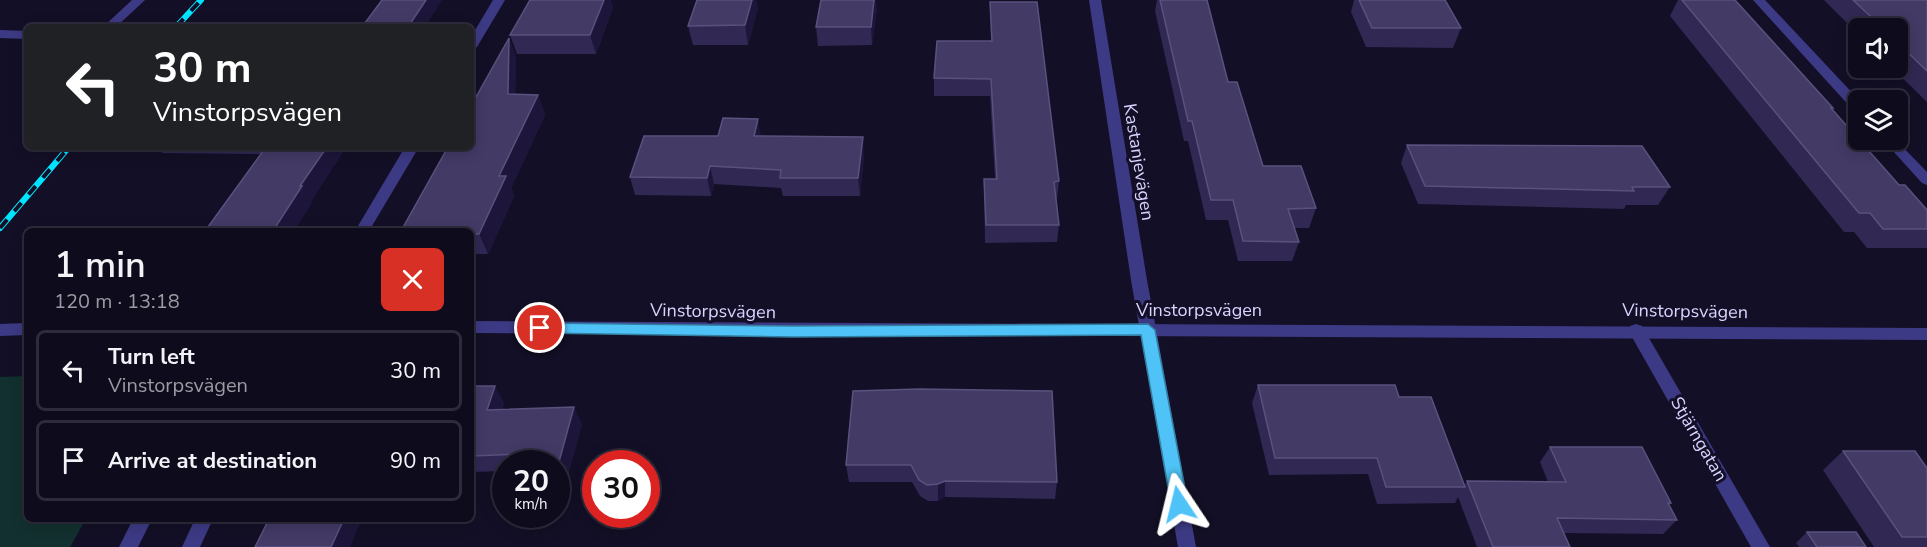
<!DOCTYPE html>
<html lang="en">
<head>
<meta charset="utf-8">
<style>
  :root { --surface:#0e0b1c; --page:#1c1929; --text:#f1f3f6; --muted:#9b9ba3; --line:#2e2b3b }
  body { margin:0; font-family:"Nunito Sans",sans-serif; background:var(--page); color:var(--text); height:100vh; display:flex; flex-direction:column; font-size:22px; white-space:nowrap }
  * { box-sizing:border-box; margin:0 }
  p { font-size:20px; color:var(--muted) }
  .icon { flex:none; width:33px; height:33px; fill:none; stroke:currentColor; stroke-width:2; stroke-linecap:round; stroke-linejoin:round }
  .map { position:relative; flex:1; overflow:hidden }
  .side { position:absolute; left:24px; top:228px; width:450px; height:294px; display:flex; flex-direction:column; background:var(--surface); border-radius:9px; box-shadow:0 3px 15px #0003,0 0 0 2px var(--line) }
  .side>* { flex:none }
  .hud { position:absolute; left:24px; top:24px; width:450px; height:126px; border-radius:9px; box-shadow:0 3px 15px #0003,0 0 0 2px var(--line); background:#202124; color:#fff; overflow:hidden }
  .fabs { position:absolute; left:1848px; top:18px; display:grid; gap:12px }
  .fabs a { display:grid; place-items:center; width:60px; height:60px; border-radius:9px; background:var(--surface); box-shadow:0 3px 15px #0003,0 0 0 2px var(--line); font-size:30px }
  .speed { position:absolute; left:492px; top:450px; display:flex; gap:12px; font-size:30px; font-weight:700; text-align:center }
  .speed>* { display:grid; place-content:center; width:78px; height:78px; border-radius:50%; background:var(--surface); box-shadow:0 3px 15px #0003,0 0 0 2px var(--line); line-height:1 }
  .speed small { font-size:15px; font-weight:400 }
  .speed .limit { border:9px solid #d22; background:#fff; color:#111 }
  .pin { position:absolute; display:grid; place-items:center; width:51px; height:51px; color:#fff; margin:-26px; border:3px solid #fff; border-radius:50%; box-shadow:0 2px 6px #0007 }
  .me { position:absolute; width:66px; margin:-33px; rotate:350deg; stroke-linejoin:round; filter:drop-shadow(0 0 4px #0008) }
  .turn { display:flex; align-items:center; gap:21px; height:126px; padding:0 30px; font-size:27px }
  .turn .icon { width:78px; height:78px; stroke-width:2.5 }
  .turn b { display:block; font-size:42px; line-height:51px }
  .round { display:grid; place-items:center; flex:none; width:63px; height:63px; border-radius:9px; background:var(--page) }
  .summary { display:flex; align-items:center; justify-content:space-between; height:102px; padding:0 30px }
  h1 { font-size:36px; font-weight:600; line-height:45px }
  ul { padding:0; list-style:none }
  li { display:flex; align-items:center; gap:18px; height:81px; margin:0 12px 9px; padding:0 18px; border:3px solid var(--line); border-radius:9px }
  li div { flex:1 }
  li b { display:block; font-size:22px }
  li em { font-style:normal }
  .map>svg:first-child { display:block }
  .green { fill:#12302f }
  .lines { fill:none; stroke-linecap:round; stroke-linejoin:round }
  .service { fill:#3d3a85; fill-rule:evenodd }
  .minor { fill:#3d3a85; fill-rule:evenodd }
  .tertiary { fill:#3d3a85; fill-rule:evenodd }
  .rail-casing { stroke:#00e5ff; stroke-width:6 }
  .rail { stroke:#130f26; stroke-width:4; stroke-dasharray:11; stroke-linecap:butt }
  .wall { fill:#312854 }
  .shaded-wall { fill:#1d163a }
  .building { fill:#433a66; stroke:#5a527e; stroke-width:1.5 }
  .route { fill:#4fc3f7; stroke:#337fa1; stroke-width:1.5 }
  .labels { text-anchor:middle; stroke-width:6; stroke-linejoin:round; paint-order:stroke }
  .street-label { font-size:18px; fill:#d9d4ff; stroke:#130f26 }
</style>
</head>
<body>
<div class="map">
<svg width="1927" height="547" viewBox="0 0 1927 547">
  <rect width="100%" height="100%" fill="#130f26"/>
  <!-- green -->
  <polygon class="green" points="27,376 27,519 86,519 70,547 0,547 0,377"/>
  <g class="lines">
    <!-- service -->
    <polygon class="service" points="195,519 213,519 200,547 182,547"/>
    <!-- minor -->
    <g class="minor">
      <polygon points="132,0 145,0 116,27 103,27"/>
      <polygon points="493,0 505,0 477,47 471,51 471,37"/>
      <polygon points="1089,0 1101,0 1147,280 1196,547 1178,547 1131,280"/>
      <polygon points="1753,0 1765,0 1859,100 1858,111 1853,110"/>
      <polygon points="0,30 27,31 27,39 0,38"/>
      <polygon points="1883,140 1896,140 1927,172 1927,185 1922,183"/>
      <polygon points="405,147 419,147 369,231 355,231"/>
      <polygon points="1636,324 1642,326 1770,547 1751,547 1628,330 1630,326"/>
      <polygon points="133,519 152,519 138,547 119,547"/>
    </g>
    <!-- tertiary -->
    <g class="tertiary">
      <polygon points="471,321 1927,328 1927,340 471,333"/>
      <polygon points="27,323 27,335 0,336 0,324"/>
    </g>
    <!-- rail casing -->
    <g class="rail-casing">
      <g id="rail">
        <polyline points="176,27 201,0"/>
        <polyline points="0,228 69,147"/>
      </g>
    </g>
    <!-- rail -->
    <use href="#rail" class="rail"/>
  </g>
  <!-- wall -->
  <g class="wall">
    <polygon points="1157,0 1207,0 1228,82 1263,166 1316,208 1309,228 1294,228 1299,242 1292,261 1238,261 1228,220 1206,220 1188,141 1184,141 1155,11"/>
    <polygon points="1354,0 1445,0 1461,28 1453,48 1366,47 1351,12"/>
    <polygon points="1678,0 1735,0 1833,108 1832,109 1899,185 1927,210 1927,248 1867,248 1854,232 1844,232 1670,16"/>
    <polygon points="1824,0 1927,0 1927,102 1892,68 1898,68 1898,28 1858,28 1858,34"/>
    <polygon points="990,2 1059,181 1057,199 1056,199 1059,225 1057,242 985,243 984,179 995,179 990,96 934,96 934,78 991,41"/>
    <polygon points="613,7 596,54 517,54 510,35"/>
    <polygon points="758,8 748,45 693,45 688,26"/>
    <polygon points="877,8 872,45 818,46 816,27"/>
    <polygon points="509,38 516,58 515,94 538,95 545,115 511,188 514,196 488,254 471,254 471,231"/>
    <polygon points="761,136 864,155 860,196 783,196 781,188 714,184 711,196 635,195 630,177"/>
    <polygon points="1407,145 1670,187 1658,205 1626,205 1624,209 1418,204 1401,163"/>
    <polygon points="139,147 346,147 311,201 312,203 261,154 162,153 160,149 141,149"/>
    <polygon points="1258,385 1399,397 1464,486 1467,481 1548,482 1540,462 1550,447 1671,503 1669,505 1677,520 1663,534 1564,533 1570,547 1477,547 1458,497 1455,503 1377,504 1368,474 1269,475 1252,403"/>
    <polygon points="471,386 504,402 502,409 582,424 565,485 556,485 556,464 506,464 506,471 471,472"/>
    <polygon points="853,391 1057,482 1055,499 945,497 938,501 928,501 920,496 912,482 849,482 846,465"/>
    <polygon points="1843,451 1927,468 1927,547 1874,547 1823,470"/>
    <polygon points="1807,532 1866,547 1799,547 1796,543"/>
  </g>
  <!-- shaded-wall -->
  <g class="shaded-wall">
    <polygon points="426,0 442,0 425,27 408,27"/>
    <polygon points="604,0 611,0 613,7 596,54 590,35"/>
    <polygon points="752,0 756,0 758,8 748,45 745,25"/>
    <polygon points="874,0 876,0 877,8 872,45 871,27"/>
    <polygon points="509,38 516,58 515,114 508,94"/>
    <polygon points="538,95 545,115 511,188 514,196 488,254 479,234 499,176"/>
    <polygon points="758,119 761,137 754,136"/>
    <polygon points="863,137 864,155 860,196 858,178"/>
    <polygon points="327,147 346,147 311,201 312,203 294,231 273,231 300,186"/>
    <polygon points="710,166 714,184 711,196 707,178"/>
    <polygon points="495,386 504,402 496,426 487,410"/>
    <polygon points="574,407 582,424 565,485 557,469"/>
    <polygon points="945,481 945,497 938,501 938,484"/>
    <polygon points="344,519 362,519 350,547 331,547"/>
  </g>
  <!-- building -->
  <g class="building">
    <polygon points="382,0 426,0 408,27 362,27"/>
    <polygon points="530,0 604,0 590,35 510,35"/>
    <polygon points="697,0 752,0 745,25 688,26"/>
    <polygon points="821,0 874,0 871,27 816,27"/>
    <polygon points="1160,0 1207,0 1228,82 1237,82 1263,166 1301,166 1316,208 1288,209 1299,242 1243,241 1233,200 1211,200 1192,121 1188,121"/>
    <polygon points="1359,0 1445,0 1461,28 1372,28"/>
    <polygon points="1682,0 1735,0 1833,108 1831,108 1899,185 1905,185 1927,210 1927,229 1883,229 1870,213 1859,213"/>
    <polygon points="1853,0 1927,0 1927,71 1898,43 1898,28 1883,28"/>
    <polygon points="990,2 1037,2 1059,181 1054,182 1059,225 986,225 984,179 997,179 991,79 934,78 937,41 992,41"/>
    <polygon points="509,38 508,94 538,95 499,176 506,176 479,234 471,234 471,231 401,231 448,147 471,147 471,106"/>
    <polygon points="723,118 758,119 754,136 863,137 858,178 780,178 781,170 710,166 707,178 630,177 644,136 718,136"/>
    <polygon points="1407,145 1642,146 1670,187 1632,187 1634,191 1425,186"/>
    <polygon points="266,147 327,147 300,186 302,186 273,231 205,231"/>
    <polygon points="1258,385 1395,385 1399,397 1431,397 1465,487 1386,487 1377,458 1275,458"/>
    <polygon points="471,386 495,386 487,410 574,407 557,469 556,464 518,464 521,454 471,456"/>
    <polygon points="920,389 1052,391 1057,482 945,481 938,484 927,485 919,480 911,465 846,465 853,391"/>
    <polygon points="1550,447 1642,447 1671,503 1668,503 1677,520 1557,518 1570,547 1493,547 1467,481 1566,482"/>
    <polygon points="1843,451 1915,451 1927,468 1927,537 1902,537"/>
    <polygon points="269,519 344,519 331,547 255,547"/>
    <polygon points="1807,532 1856,532 1866,547 1817,547"/>
  </g>
  <!-- route -->
  <polygon class="route" points="540,323 793,326 1148,324 1155,330 1188,504 1185,509 1179,511 1174,509 1171,504 1141,335 793,337 540,333 533,328"/>
  <g class="labels">
    <!-- street labels -->
    <g class="street-label">
      <text transform="translate(1139 162) rotate(81)" y="6">Kastanjevägen</text>
      <text x="1199" y="316">Vinstorpsvägen</text>
      <text transform="translate(713 311) rotate(1)" y="6">Vinstorpsvägen</text>
      <text transform="translate(1685 311) rotate(1)" y="6">Vinstorpsvägen</text>
      <text transform="translate(1699 439) rotate(60)" y="6">Stjärngatan</text>
    </g>
  </g>
</svg>
<div class="fabs">
<a><svg class="icon" aria-label="sound" viewBox="0 0 24 24"><path d="M4 9h4l5-4v14l-5-4H4zM17 9q2 3 0 6"/></svg></a>
<a><svg class="icon" aria-label="layers" viewBox="0 0 24 24"><path d="M12 4l9 5-9 5-9-5zM3 14l9 5 9-5"/></svg></a>
</div>
<div class="speed"><div>20<small>km/h</small></div><div class="limit">30</div></div>
<div class="pin" style="left:540px;top:328px;background:#d93025"><svg class="icon" aria-label="arrive" viewBox="0 0 24 24"><path d="M6 21V4h12l-3 4 3 4H6"/></svg></div>
<svg class="me" style="left:1179px;top:504px" viewBox="-20 -20 40 40"><path d="M0-17L14 15 0 8-14 15z" fill="#4fc3f7" stroke="#fff" stroke-width="4"/></svg>
<div class="hud">
<div class="turn"><svg class="icon" aria-label="left" viewBox="0 0 24 24"><path d="M17 20v-9H6M10 6l-5 5 5 5"/></svg><div><b>30 m</b>Vinstorpsvägen</div></div>
</div>
<section class="side">
<div class="summary"><div><h1>1 min</h1><p>120 m · 13:18</p></div><a class="round" style="background:#d93025;color:#fff"><svg class="icon" aria-label="close" viewBox="0 0 24 24"><path d="M6 6l12 12M18 6L6 18"/></svg></a></div>
<ul>
<li><svg class="icon" aria-label="left" viewBox="0 0 24 24"><path d="M17 20v-9H6M10 6l-5 5 5 5"/></svg><div><b>Turn left</b><p>Vinstorpsvägen</p></div><em>30 m</em></li>
<li><svg class="icon" aria-label="arrive" viewBox="0 0 24 24"><path d="M6 21V4h12l-3 4 3 4H6"/></svg><div><b>Arrive at destination</b></div><em>90 m</em></li>
</ul>
</section>
</div>
</body>
</html>
